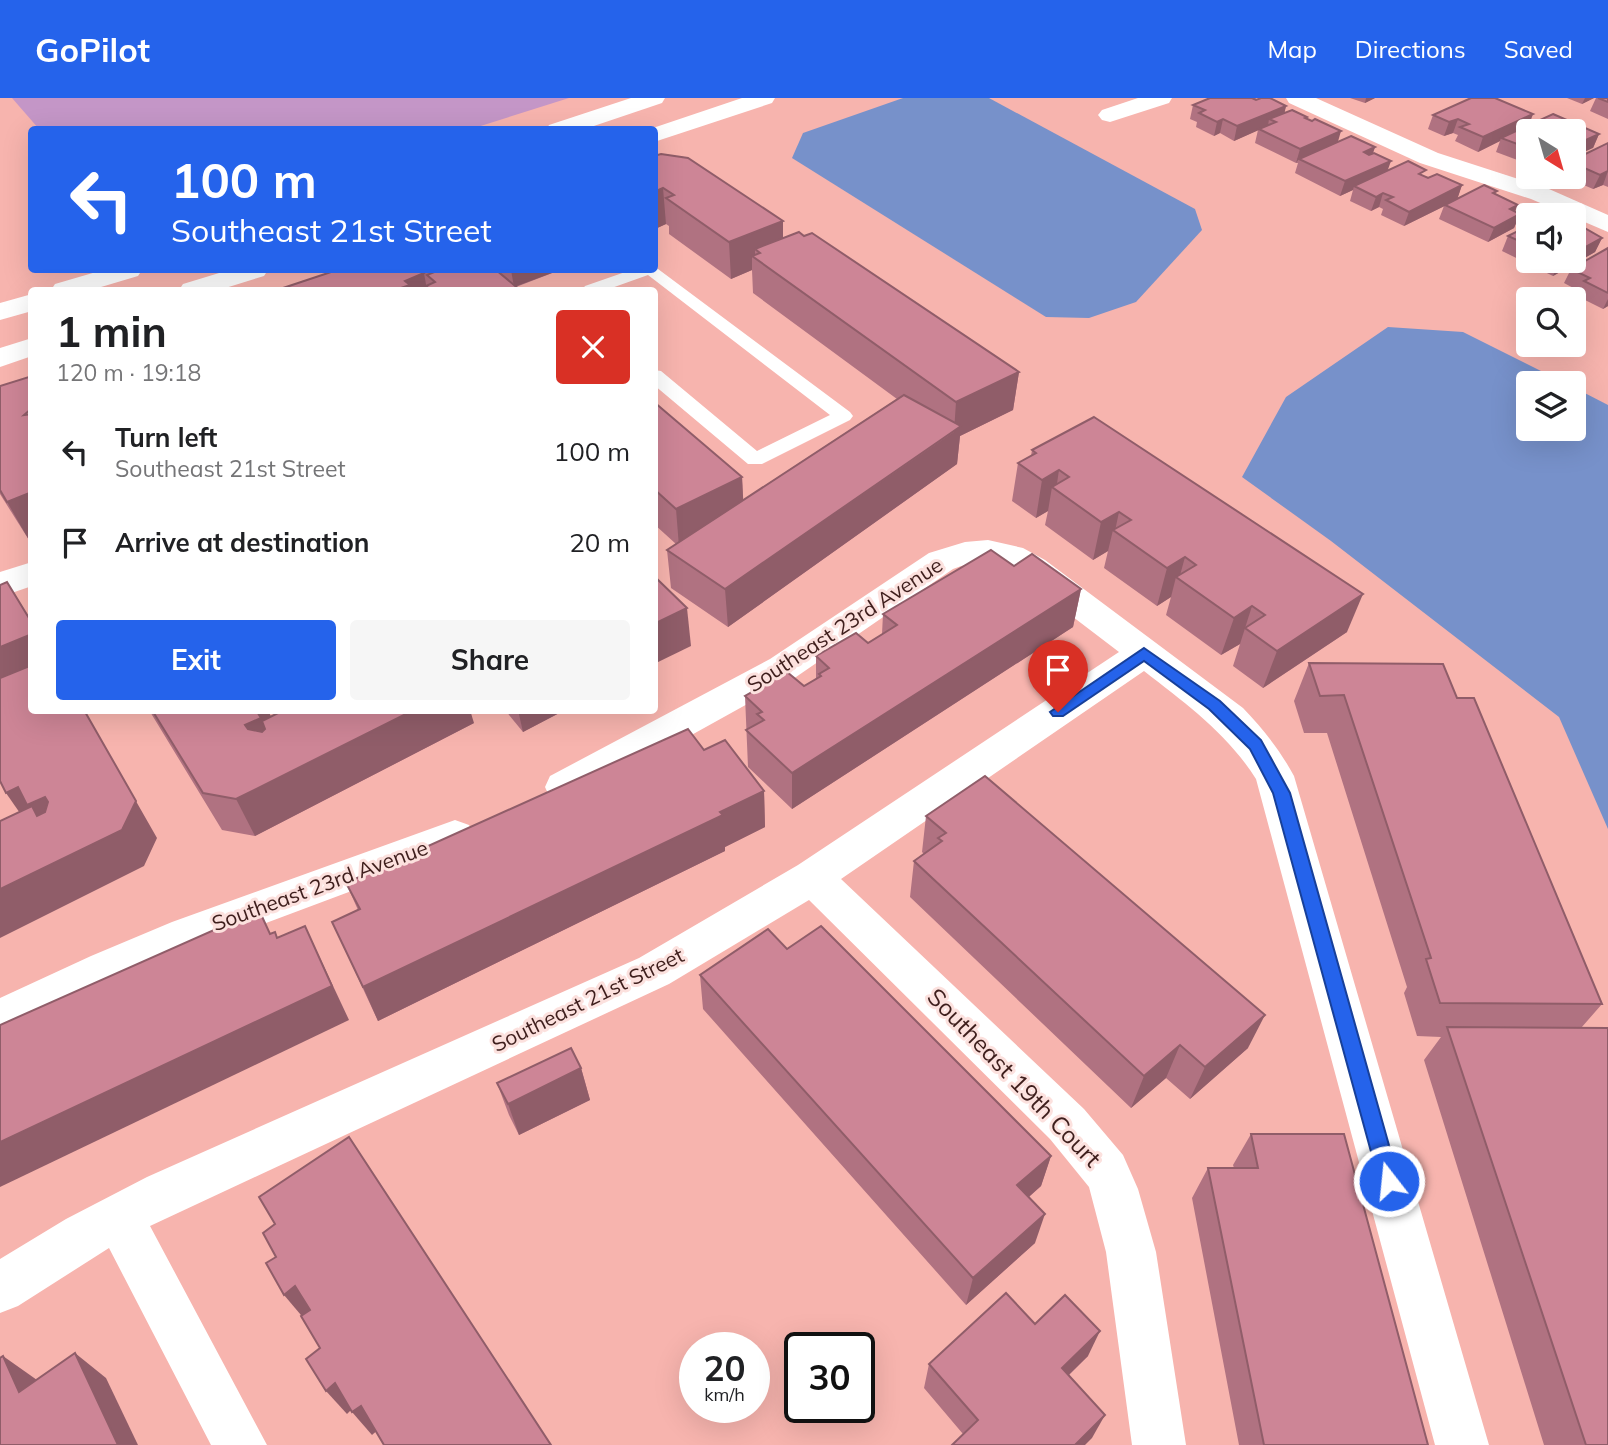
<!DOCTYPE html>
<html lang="en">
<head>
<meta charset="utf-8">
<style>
  :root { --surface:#fff; --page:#f6f6f6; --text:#202124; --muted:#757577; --accent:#2563eb }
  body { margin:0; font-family:Mulish,sans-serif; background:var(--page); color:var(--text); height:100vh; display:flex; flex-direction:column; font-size:26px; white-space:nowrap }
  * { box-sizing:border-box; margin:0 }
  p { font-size:23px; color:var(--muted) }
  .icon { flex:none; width:38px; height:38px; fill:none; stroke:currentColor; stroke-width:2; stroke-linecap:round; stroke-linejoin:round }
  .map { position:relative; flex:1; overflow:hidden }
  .side { position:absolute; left:28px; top:189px; width:630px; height:427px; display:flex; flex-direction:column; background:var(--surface); border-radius:7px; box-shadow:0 7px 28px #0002 }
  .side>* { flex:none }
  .top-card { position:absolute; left:28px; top:28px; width:630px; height:147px; border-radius:7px; box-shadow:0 7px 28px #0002; background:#2563eb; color:#fff; overflow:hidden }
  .needle { width:46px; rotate:143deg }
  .tools { position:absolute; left:1516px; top:21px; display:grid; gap:14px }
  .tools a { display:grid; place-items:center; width:70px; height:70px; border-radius:7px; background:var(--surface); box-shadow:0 7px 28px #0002; font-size:35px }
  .speed { position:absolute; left:679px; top:1234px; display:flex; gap:14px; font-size:35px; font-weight:700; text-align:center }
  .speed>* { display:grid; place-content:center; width:91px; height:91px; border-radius:50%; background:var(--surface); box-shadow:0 7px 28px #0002; line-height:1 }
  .speed small { font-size:18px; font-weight:400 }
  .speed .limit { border:4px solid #111; border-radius:10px; background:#fff; color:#111 }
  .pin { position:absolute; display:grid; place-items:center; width:60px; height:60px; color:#fff; margin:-72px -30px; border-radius:50% 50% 50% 0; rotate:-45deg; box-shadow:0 0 7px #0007 }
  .pin .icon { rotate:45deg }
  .me { position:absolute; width:77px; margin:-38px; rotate:344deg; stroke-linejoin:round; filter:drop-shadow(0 0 5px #0008) }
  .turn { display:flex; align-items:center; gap:24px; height:147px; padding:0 28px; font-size:32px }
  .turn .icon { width:91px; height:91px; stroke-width:2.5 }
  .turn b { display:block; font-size:49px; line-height:60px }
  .round { display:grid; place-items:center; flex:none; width:74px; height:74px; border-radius:7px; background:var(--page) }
  .summary { display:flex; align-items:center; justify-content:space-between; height:119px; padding:0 28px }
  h1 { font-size:42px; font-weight:700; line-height:52px }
  .action { display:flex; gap:14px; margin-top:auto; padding:14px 28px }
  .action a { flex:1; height:80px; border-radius:7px; background:var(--accent); color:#fff; font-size:28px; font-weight:700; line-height:80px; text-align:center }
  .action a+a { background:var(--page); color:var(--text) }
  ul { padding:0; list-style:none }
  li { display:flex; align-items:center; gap:21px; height:91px; padding:0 28px }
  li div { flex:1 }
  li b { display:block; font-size:26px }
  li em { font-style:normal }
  header { display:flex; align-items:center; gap:42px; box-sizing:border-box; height:98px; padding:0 35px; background:var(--accent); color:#fff }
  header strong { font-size:33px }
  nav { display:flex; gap:38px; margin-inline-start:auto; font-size:24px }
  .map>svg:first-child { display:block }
  .green { fill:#c496c7 }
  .water { fill:#7791ca }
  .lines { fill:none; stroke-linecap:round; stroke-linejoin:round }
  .lane { fill:#fff; fill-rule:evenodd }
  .street { fill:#fff; fill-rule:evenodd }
  .secondary { fill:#fff; fill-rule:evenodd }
  .wall { fill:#b07281 }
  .shaded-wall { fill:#905d69 }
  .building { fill:#cd8596; stroke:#905d69; stroke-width:2 }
  .route { fill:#2563eb; stroke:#184099; stroke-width:2 }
  .labels { text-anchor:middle; stroke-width:6; stroke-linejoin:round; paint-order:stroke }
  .street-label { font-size:21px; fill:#3e1e1c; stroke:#fce1de }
  .near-street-label { font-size:24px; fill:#3e1e1c; stroke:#fce1de }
</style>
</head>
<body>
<header>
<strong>GoPilot</strong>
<nav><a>Map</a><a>Directions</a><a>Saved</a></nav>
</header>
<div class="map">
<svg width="1608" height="1347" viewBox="0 0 1608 1347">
  <rect width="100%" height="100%" fill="#f7b4ae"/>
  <!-- green -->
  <polygon class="green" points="12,0 569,0 471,31 39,31"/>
  <!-- water -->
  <g class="water">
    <polygon points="903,0 989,0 1195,111 1202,132 1136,204 1089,220 1046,219 792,60 803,35"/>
    <polygon points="1388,229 1463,234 1565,285 1528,285 1528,331 1573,331 1573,289 1608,307 1608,731 1559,619 1331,443 1242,379 1286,299"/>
  </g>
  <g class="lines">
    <!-- lane -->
    <polygon class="lane" points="654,168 850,314 853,318 850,322 762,366 748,366 654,287 654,272 661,273 757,353 830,317 648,177 606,192 582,192 585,188 631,172 654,172"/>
    <!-- street -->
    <g class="street">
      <polygon points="1138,0 1172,0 1169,5 1110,24 1102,22 1098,17 1102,12"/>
      <polygon points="1286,0 1316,0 1438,55 1549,91 1608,117 1608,134 1531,101 1420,65 1289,5"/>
      <path d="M988,442L1023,450L1045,462L1243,610C1263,631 1280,652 1294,678L1489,1347H1435L1256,681C1227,635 1186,606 1144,573L841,781L1084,1011L1123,1057L1138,1091L1156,1154L1186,1347H1132L1106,1154L1089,1089L1050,1041L809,802L669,886L150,1128L267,1347H211L109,1150L18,1208L0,1215V1161L66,1121L147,1079L639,860L798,767L1119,554L1010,471C990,462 973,463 953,471L796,579L578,700L564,704L550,700L545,689L550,678L770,561L929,455L965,444Z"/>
      <polygon points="32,464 32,488 0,499 0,474"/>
      <polygon points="455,722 469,727 475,738 469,749 202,849 0,942 0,900 91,858 172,824"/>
    </g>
    <!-- secondary -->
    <g class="secondary">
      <polygon points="631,0 665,0 662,5 582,32 546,32 549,27"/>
      <polygon points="742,0 775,0 772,5 654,44 654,32 647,32"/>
      <polygon points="103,172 142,172 138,178 91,192 51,192 55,186"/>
      <polygon points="229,172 268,172 264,178 219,192 179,192 183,186"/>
      <polygon points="32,196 32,213 0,222 0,205"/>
      <polygon points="32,240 32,258 0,269 0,250"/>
    </g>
  </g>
  <!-- wall -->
  <g class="wall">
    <polygon points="1210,0 1256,0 1255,2 1286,8 1284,15 1307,19 1306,21 1338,44 1375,49 1373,55 1387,73 1424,78 1462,87 1457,101 1496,97 1515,113 1520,116 1514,130 1488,144 1439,121 1444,108 1404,128 1381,117 1383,111 1379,109 1371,113 1350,103 1353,92 1340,98 1295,75 1298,65 1296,65 1255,45 1258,32 1234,43 1220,35 1214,38 1196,29 1197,24 1190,21 1193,7"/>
    <polygon points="1350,0 1375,0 1365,5"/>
    <polygon points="1567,0 1594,0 1582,6"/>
    <polygon points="1596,0 1608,0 1608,21 1590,13"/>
    <polygon points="1433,17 1529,27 1599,36 1593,50 1528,33 1528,66 1496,54 1500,43 1478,54 1455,43 1458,37 1453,35 1444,38 1428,31"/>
    <polygon points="1608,45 1608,89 1603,87 1593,91 1565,79 1573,79 1573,62"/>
    <polygon points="654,58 783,140 1019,274 1013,312 960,338 957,366 728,529 671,490 667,452 676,446 654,426 654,304 742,379 743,402 897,301 753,195 752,172 731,181 669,136 669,128 666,126 655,131 656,135 654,135"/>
    <polygon points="1528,128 1528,163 1573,163 1602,140 1595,154 1553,178 1502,153 1508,138"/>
    <polygon points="1608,150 1608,208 1603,211 1577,198 1579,193 1564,185 1571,171"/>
    <polygon points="337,172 560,172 516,189 520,192 277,192"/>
    <polygon points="0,288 29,442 0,396"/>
    <polygon points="1032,352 1347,534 1263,590 1233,568 1240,546 1221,557 1166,517 1171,499 1157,508 1104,470 1108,453 1093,462 1045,427 1048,413 1036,420 1012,403 1018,365 1031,358"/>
    <polygon points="1014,468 1081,491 1073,529 792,711 748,669 745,598 804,588 816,581 816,558 868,545 882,536 883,516"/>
    <polygon points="1309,565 1457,600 1602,906 1581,930 1608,1347 1544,1347 1424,962 1441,939 1417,938 1404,895 1407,889 1327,635 1304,635 1294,603"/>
    <polygon points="149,612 268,612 271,619 474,625 255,738 222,732"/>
    <polygon points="505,612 565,612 523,634"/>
    <polygon points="704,652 764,693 765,729 725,749 725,753 378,923 332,824 358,812 346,785"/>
    <polygon points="926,718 1248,950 1190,1001 1166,980 1131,1010 910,799 914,763 924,756 922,754"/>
    <polygon points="787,851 1051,1058 1041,1088 1029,1099 1035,1145 966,1207 703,911 700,877"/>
    <polygon points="581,970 590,1002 519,1037 509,1017 497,985"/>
    <polygon points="1251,1036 1428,1347 1239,1347 1192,1100 1208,1070 1234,1070 1233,1067"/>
    <polygon points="1035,1226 1088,1258 1069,1277 1092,1340 963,1336 924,1290 929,1266"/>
  </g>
  <!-- shaded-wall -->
  <g class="shaded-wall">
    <polygon points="1366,0 1375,0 1365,5"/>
    <polygon points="1585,0 1594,0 1582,6"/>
    <polygon points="1286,8 1283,22 1276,24 1269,21 1268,28 1234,43 1237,28"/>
    <polygon points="1533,16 1528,30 1501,40 1500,43 1478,54 1483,39"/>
    <polygon points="1223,21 1220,35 1214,38 1217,24"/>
    <polygon points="1458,21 1453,35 1444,38 1449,24"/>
    <polygon points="1341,33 1337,47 1299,61 1296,65 1300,51"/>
    <polygon points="1599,36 1593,50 1573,59 1573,48"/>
    <polygon points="1375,49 1370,63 1364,54"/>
    <polygon points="1391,63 1386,77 1354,88 1353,92 1340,98 1345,83"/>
    <polygon points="1608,73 1603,87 1593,91 1600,77"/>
    <polygon points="1462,87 1457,102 1404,128 1409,114"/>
    <polygon points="663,90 666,126 655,131 656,135 654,135 654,94"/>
    <polygon points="1383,95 1379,109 1371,113 1376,99"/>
    <polygon points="1518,107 1512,120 1520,116 1514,130 1488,144 1494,130 1510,111"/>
    <polygon points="783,123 783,159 760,155 755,151 755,160 752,158 752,172 731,181 729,144"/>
    <polygon points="1602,140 1595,154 1553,178 1560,163 1573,163 1573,156"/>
    <polygon points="511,172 560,172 514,189"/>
    <polygon points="424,175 427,192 395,192 405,183"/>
    <polygon points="1608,201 1608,208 1603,211"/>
    <polygon points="1019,274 1013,312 960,338 957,366 728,529 725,491 954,334 956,304"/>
    <polygon points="1059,372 1056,392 1052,389 1048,413 1036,420 1042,382"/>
    <polygon points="742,379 744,417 679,449 676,411"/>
    <polygon points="32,394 32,441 29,442 7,404"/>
    <polygon points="1119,414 1115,433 1113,432 1108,453 1093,462 1101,424"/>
    <polygon points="1185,459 1179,481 1176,479 1171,499 1157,508 1167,470"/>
    <polygon points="1081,491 1073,529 792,711 792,675"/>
    <polygon points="1363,496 1347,534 1263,590 1277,553"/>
    <polygon points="1252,508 1240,546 1221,557 1234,520"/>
    <polygon points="687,510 691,548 654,566 654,526"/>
    <polygon points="32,536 32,583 0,597 0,549"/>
    <polygon points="84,612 157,740 144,768 0,840 0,791 122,732"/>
    <polygon points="254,612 268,612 278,635 262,664 245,627"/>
    <polygon points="414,612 470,612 474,625 255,738 236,701"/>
    <polygon points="518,612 565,612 523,634"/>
    <polygon points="18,689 45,699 70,735 31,731 6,695"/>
    <polygon points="764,693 765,729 725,749 725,753 378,923 363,889"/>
    <polygon points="305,828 349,922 0,1089 0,1044"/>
    <polygon points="1265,917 1248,950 1190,1001 1205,969"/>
    <polygon points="1180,947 1166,980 1131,1010 1144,978"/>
    <polygon points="581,970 590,1002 519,1037 508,1006"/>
    <polygon points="1051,1058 1041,1088 1009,1116 1017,1087"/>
    <polygon points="1045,1116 1035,1145 966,1207 973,1180"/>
    <polygon points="295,1188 316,1215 306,1223 284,1197"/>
    <polygon points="1100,1233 1088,1258 1051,1294 1062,1270"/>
    <polygon points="75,1255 106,1280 138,1347 118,1347"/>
    <polygon points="3,1258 37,1282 19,1294"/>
    <polygon points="335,1285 355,1308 347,1316 326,1293"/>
    <polygon points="361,1308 380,1330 372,1337 352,1314"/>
    <polygon points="1105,1317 1092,1340 1085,1347 1075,1347"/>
  </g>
  <!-- building -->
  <g class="building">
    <polygon points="1210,0 1252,0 1256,2 1261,0 1270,0 1286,8 1237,28 1223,21 1217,24 1199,15 1205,12 1193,7"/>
    <polygon points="1471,0 1495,0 1533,16 1483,39 1460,29 1469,26 1458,21 1449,24 1433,17"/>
    <polygon points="1598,0 1608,0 1608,4"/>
    <polygon points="1292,12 1307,19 1305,20 1312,23 1315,21 1341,33 1300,51 1259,31 1276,24 1269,21"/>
    <polygon points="1553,16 1599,36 1573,48 1573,33 1528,33 1528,50 1501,40"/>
    <polygon points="1351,38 1375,49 1364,54 1369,57 1374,55 1391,63 1345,83 1299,61"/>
    <polygon points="1608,45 1608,73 1600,77 1573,65 1573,62"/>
    <polygon points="661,56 688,60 783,123 729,144 666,100 674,97 663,90 654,94 654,58"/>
    <polygon points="1408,63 1426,72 1419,76 1428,80 1437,76 1462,87 1409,114 1386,102 1393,99 1383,95 1376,99 1354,88"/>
    <polygon points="1484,87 1497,93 1493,95 1518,107 1510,111 1520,116 1494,130 1445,107"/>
    <polygon points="1573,124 1574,124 1602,140 1573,156"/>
    <polygon points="1528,128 1528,147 1508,138"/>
    <polygon points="799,134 804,138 812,135 1019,274 956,304 752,158 760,155 755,151"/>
    <polygon points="1608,150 1608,195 1584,183 1590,180 1571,171"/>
    <polygon points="337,172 422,172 424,175 405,183 410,187 395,192 277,192"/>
    <polygon points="434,172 496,172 520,192 431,192 426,188 435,184 427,177 439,172"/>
    <polygon points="32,278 32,310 24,317 32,316 32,394 7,404 0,392 0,288"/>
    <polygon points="904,297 961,328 725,491 667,452"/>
    <polygon points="654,304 742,379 676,411 654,391"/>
    <polygon points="1094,319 1363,496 1277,553 1245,530 1265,517 1252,508 1234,520 1176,479 1196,467 1185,459 1167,470 1113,432 1131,422 1119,414 1101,424 1052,389 1069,379 1059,372 1042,382 1018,365 1036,355 1032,352"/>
    <polygon points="991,452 1014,468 1032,456 1081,491 792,675 746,632 764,622 757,616 762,614 745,598 787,574 804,588 821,578 819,576 829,570 816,558 856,535 868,545 897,527 883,516"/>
    <polygon points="654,478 687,510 654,526"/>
    <polygon points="7,484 32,525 32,536 0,549 0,487"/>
    <polygon points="1309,565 1443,566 1457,600 1474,600 1602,906 1440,905 1426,861 1431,860 1344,597 1320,598"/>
    <polygon points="32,567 32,612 84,612 136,703 122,732 0,791 0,723 32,708 37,718 45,714 48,704 45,699 27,707 18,689 6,695 0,683 0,580"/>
    <polygon points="152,612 256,612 261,620 245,627 248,631 262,634 265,631 262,623 284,612 414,612 236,701 203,695"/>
    <polygon points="688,631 704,652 725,642 764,693 720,714 723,717 363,889 332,824 360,811 346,785"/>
    <polygon points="985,678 1265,917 1205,969 1180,947 1144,978 914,763 942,743 938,740 946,735 926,718"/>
    <polygon points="259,812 270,836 275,834 277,840 305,828 332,888 0,1044 0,927"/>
    <polygon points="821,828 1051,1058 1017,1087 1045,1116 973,1180 700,877 768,831 787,851"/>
    <polygon points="1447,929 1608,930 1608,1347 1586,1347"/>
    <polygon points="571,950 581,970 508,1006 497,985"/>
    <polygon points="1251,1036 1344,1036 1428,1347 1264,1347 1208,1070 1258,1070"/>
    <polygon points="349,1039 551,1347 384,1347 361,1308 352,1314 335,1285 326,1293 306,1261 320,1250 301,1218 310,1212 295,1188 284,1197 266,1165 276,1159 263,1135 275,1126 259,1099"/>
    <polygon points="1006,1195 1035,1226 1065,1197 1100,1233 1062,1270 1105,1317 1075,1347 952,1347 978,1322 929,1266"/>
    <polygon points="75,1255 118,1347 0,1347 0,1260 3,1258 19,1294"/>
  </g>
  <!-- route -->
  <polygon class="route" points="1144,550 1220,603 1261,642 1290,695 1399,1083 1396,1089 1389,1092 1382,1089 1379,1083 1273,695 1250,651 1209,611 1144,563 1063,618 1053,618 1050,614"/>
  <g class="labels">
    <!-- street labels -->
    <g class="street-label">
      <text transform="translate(845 527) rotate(-33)" y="7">Southeast 23rd Avenue</text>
      <text transform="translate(320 788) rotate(-20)" y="7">Southeast 23rd Avenue</text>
      <text transform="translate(588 902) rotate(-26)" y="7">Southeast 21st Street</text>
    </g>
    <!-- near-street labels -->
    <g class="near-street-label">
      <text transform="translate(1014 980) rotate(46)" y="8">Southeast 19th Court</text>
    </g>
  </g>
</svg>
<div class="tools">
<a><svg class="needle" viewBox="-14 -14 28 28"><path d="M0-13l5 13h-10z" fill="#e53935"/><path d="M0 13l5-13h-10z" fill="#757577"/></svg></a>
<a><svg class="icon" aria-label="sound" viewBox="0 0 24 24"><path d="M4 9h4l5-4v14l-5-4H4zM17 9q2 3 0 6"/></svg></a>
<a><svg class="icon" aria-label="search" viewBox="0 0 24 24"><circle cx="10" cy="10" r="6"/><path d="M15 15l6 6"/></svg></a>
<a><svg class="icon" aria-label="layers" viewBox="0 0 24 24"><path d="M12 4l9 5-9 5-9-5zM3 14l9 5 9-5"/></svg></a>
</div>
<div class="speed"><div>20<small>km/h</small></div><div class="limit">30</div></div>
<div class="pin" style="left:1058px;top:614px;background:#d93025"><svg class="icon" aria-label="arrive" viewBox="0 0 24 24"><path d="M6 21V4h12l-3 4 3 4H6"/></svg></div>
<svg class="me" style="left:1389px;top:1083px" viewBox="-20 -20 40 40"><circle r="17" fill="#2563eb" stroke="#fff" stroke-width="3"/><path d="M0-11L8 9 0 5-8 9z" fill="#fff"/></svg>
<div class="top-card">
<div class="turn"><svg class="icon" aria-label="left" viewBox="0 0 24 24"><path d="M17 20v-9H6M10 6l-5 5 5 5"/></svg><div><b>100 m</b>Southeast 21st Street</div></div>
</div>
<section class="side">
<div class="summary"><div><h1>1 min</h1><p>120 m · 19:18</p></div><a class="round" style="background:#d93025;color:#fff"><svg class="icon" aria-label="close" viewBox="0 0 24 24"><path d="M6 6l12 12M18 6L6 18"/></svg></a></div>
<ul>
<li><svg class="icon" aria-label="left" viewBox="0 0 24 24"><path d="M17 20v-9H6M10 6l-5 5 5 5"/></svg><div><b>Turn left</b><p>Southeast 21st Street</p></div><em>100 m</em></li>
<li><svg class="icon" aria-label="arrive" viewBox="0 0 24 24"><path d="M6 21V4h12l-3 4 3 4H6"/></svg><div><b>Arrive at destination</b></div><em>20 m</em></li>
</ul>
<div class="action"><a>Exit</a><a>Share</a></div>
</section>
</div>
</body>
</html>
